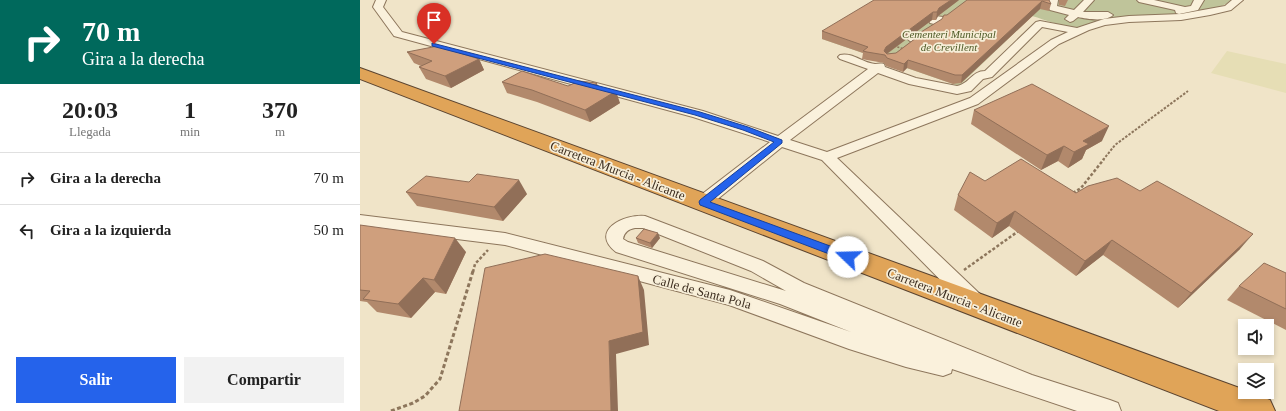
<!DOCTYPE html>
<html lang="es">
<head>
<meta charset="utf-8">
<style>
  :root { --surface:#fff; --page:#f2f2f2; --text:#222; --muted:#767676; --line:#e0e0e0; --accent:#2563eb }
  body { margin:0; font-family:"Times New Roman",serif; background:var(--page); color:var(--text); height:100vh; display:flex; flex-direction:column; font-size:15px; white-space:nowrap }
  * { box-sizing:border-box; margin:0 }
  p { font-size:13px; color:var(--muted) }
  .icon { flex:none; width:22px; height:22px; fill:none; stroke:currentColor; stroke-width:2; stroke-linecap:round; stroke-linejoin:round }
  .map { position:relative; flex:1; overflow:hidden }
  .drawer { display:flex; flex-direction:column; background:var(--surface); width:360px }
  .drawer>* { flex:none }
  .guide { background:#00695c; color:#fff; overflow:hidden }
  .buttons { position:absolute; left:878px; top:319px; display:grid; gap:8px }
  .buttons a { display:grid; place-items:center; width:36px; height:36px; border-radius:0px; background:var(--surface); box-shadow:0 2px 6px #0003; font-size:20px }
  .pin { position:absolute; display:grid; place-items:center; width:34px; height:34px; color:#fff; margin:-41px -17px; border-radius:50% 50% 50% 0; rotate:-45deg; box-shadow:0 0 4px #0007 }
  .pin .icon { rotate:45deg }
  .me { position:absolute; width:44px; margin:-22px; rotate:291deg; stroke-linejoin:round; filter:drop-shadow(0 0 3px #0008) }
  .turn { display:flex; align-items:center; gap:14px; height:84px; padding:0 16px; font-size:18px }
  .turn .icon { width:52px; height:52px; stroke-width:2.5 }
  .turn b { display:block; font-size:28px; line-height:34px }
  .eta { display:flex; justify-content:space-evenly; align-items:center; height:68px; text-align:center }
  .eta b { font-size:24px; font-weight:600; line-height:28px }
  .button { display:flex; gap:8px; margin-top:auto; padding:8px 16px }
  .button a { flex:1; height:46px; border-radius:0px; background:var(--accent); color:#fff; font-size:16px; font-weight:600; line-height:46px; text-align:center }
  .button a+a { background:var(--page); color:var(--text) }
  ul { padding:0; list-style:none }
  li { display:flex; align-items:center; gap:12px; height:52px; padding:0 16px; border-top:1px solid var(--line) }
  li div { flex:1 }
  li b { display:block; font-size:15px }
  li em { font-style:normal }
  main { display:flex; flex:1; min-height:0 }
  .map>svg:first-child { display:block }
  .farmland { fill:#e6deb5 }
  .cemetery { fill:#bfc49a }
  .lines { fill:none; stroke-linecap:round; stroke-linejoin:round }
  .minor-casing { stroke:#8d765c; stroke-width:2 }
  .highway-casing { stroke:#5b4430; stroke-width:2 }
  .path-far3 { stroke:#8d765c; stroke-width:1.5; stroke-dasharray:2 1.5; stroke-linecap:butt }
  .path-far2 { stroke:#8d765c; stroke-width:2; stroke-dasharray:2.5 1.5; stroke-linecap:butt }
  .path-far1 { stroke:#8d765c; stroke-width:2.5; stroke-dasharray:3 2; stroke-linecap:butt }
  .path { stroke:#8d765c; stroke-width:3; stroke-dasharray:4 2.5; stroke-linecap:butt }
  .minor { fill:#faf1dc; fill-rule:evenodd }
  .highway { fill:#e0a458; fill-rule:evenodd }
  .wall { fill:#b2896c }
  .shaded-wall { fill:#916f58 }
  .building { fill:#cf9f7d; stroke:#916f58 }
  .route { fill:#2563eb; stroke:#184099 }
  .labels { text-anchor:middle; stroke-width:3.5; stroke-linejoin:round; paint-order:stroke }
  .far-park-label { font-size:11px; font-style:italic; fill:#4d5a26; stroke:#f7eed8 }
  .street-label { font-size:13px; fill:#3d2e20; stroke:#f7eed8 }
</style>
</head>
<body>
<main>
<section class="drawer">
<div class="guide">
<div class="turn"><svg class="icon" aria-label="right" viewBox="0 0 24 24"><path d="M7 20v-9h11M14 6l5 5-5 5"/></svg><div><b>70 m</b>Gira a la derecha</div></div>
</div>
<div class="eta">
<div><b>20:03</b><p>Llegada</p></div>
<div><b>1</b><p>min</p></div>
<div><b>370</b><p>m</p></div>
</div>
<ul>
<li><svg class="icon" aria-label="right" viewBox="0 0 24 24"><path d="M7 20v-9h11M14 6l5 5-5 5"/></svg><div><b>Gira a la derecha</b></div><em>70 m</em></li>
<li><svg class="icon" aria-label="left" viewBox="0 0 24 24"><path d="M17 20v-9H6M10 6l-5 5 5 5"/></svg><div><b>Gira a la izquierda</b></div><em>50 m</em></li>
</ul>
<div class="button"><a>Salir</a><a>Compartir</a></div>
</section>
<div class="map">
<svg width="926" height="411" viewBox="0 0 926 411">
  <rect width="100%" height="100%" fill="#f0e4c8"/>
  <!-- farmland -->
  <polygon class="farmland" points="867,51 926,64 926,93 851,73"/>
  <!-- cemetery -->
  <path class="cemetery" d="M525,0H871C851,20 786,14 758,17C746,19 726,27 717,27C702,27 686,20 672,16L599,86L462,39Z"/>
  <g class="lines">
    <!-- minor casing -->
    <g class="minor-casing">
      <g id="minor">
        <path d="M16,0H26L23,7L42,32L343,111L418,136L508,69L480,59L478,57L480,55C492,52 503,63 515,64C518,64 520,63 524,64L525,67L556,78L597,86C609,84 612,71 625,71L676,22L680,21L717,28L744,19L769,16L821,14L865,6L872,0H883L871,10L850,15L821,20L769,22L745,25L729,30L699,44L618,104L477,158L621,295L624,301L621,307L614,309L607,307L462,160L422,147L349,206L343,207L337,206L335,202L337,198L410,142L333,117L34,36L13,7ZM682,27L708,32L691,40L610,98L467,152L430,140L518,73L549,84L597,94L611,91L623,79L632,77Z"/>
        <path d="M688,0H698L697,6L714,10L724,0H734L723,12H748L753,15C746,22 727,19 718,17L713,21L710,22L705,19L709,15L690,10L687,6Z"/>
        <polygon points="777,0 794,0 825,7 831,6 834,0 844,0 838,10 819,14 816,13 815,10 779,2"/>
        <path d="M575,16L583,17L590,21C585,28 578,25 570,23L569,21L572,17Z"/>
        <path d="M558,33L562,34L565,39L564,41C558,43 551,44 547,38L550,34Z"/>
        <path d="M0,215L145,233L370,290L491,332L420,304L256,252C229,231 264,214 285,216L403,261L444,283L672,375L750,400L758,403L761,411H717L592,369L591,373L583,376L546,367L489,349L369,305L145,245L0,227ZM275,228H283L391,271L426,291L268,242L263,239C264,232 269,229 275,228Z"/>
      </g>
    </g>
    <!-- highway casing -->
    <g class="highway-casing">
      <polygon id="highway" points="0,68 885,390 885,392 889,392 910,400 915,411 859,411 0,79"/>
    </g>
    <!-- path-far3 -->
    <polyline class="path-far3" points="534,46 544,49"/>
    <!-- path-far2 -->
    <polyline class="path-far2" points="743,160 755,145 828,91"/>
    <!-- path-far1 -->
    <g class="path-far1">
      <polyline points="713,193 721,188 744,159"/>
      <polyline points="604,270 660,230"/>
      <polyline points="113,272 115,264 128,250"/>
    </g>
    <!-- path -->
    <polyline class="path" points="31,411 53,403 65,396 80,379 113,271"/>
    <!-- minor -->
    <use href="#minor" class="minor"/>
    <!-- highway -->
    <use href="#highway" class="highway"/>
  </g>
  <!-- wall -->
  <g class="wall">
    <polygon points="599,0 578,16 576,20 572,20 527,54 536,53 582,19 689,0 691,4 689,11 680,9 601,83 593,84 547,68 543,72 526,66 524,63 507,60 502,59 503,53 462,39 462,31"/>
    <polygon points="699,0 708,0 705,6 699,5"/>
    <polygon points="47,52 119,59 124,70 91,88 66,79 59,67 61,66 54,63"/>
    <polygon points="142,82 208,86 237,86 240,89 260,103 230,122 177,102 147,93"/>
    <polygon points="614,110 742,141 726,150 722,159 708,168 698,161 681,170 611,124"/>
    <polygon points="625,181 716,193 880,249 818,308 743,255 716,276 649,226 632,238 594,210 598,195"/>
    <polygon points="46,192 167,194 143,221 57,206"/>
    <polygon points="0,225 106,252 86,294 75,292 51,318 17,312 7,302 0,301"/>
    <polygon points="276,238 300,238 292,248 278,243"/>
    <polygon points="926,273 926,330 867,300 879,286"/>
  </g>
  <!-- shaded-wall -->
  <g class="shaded-wall">
    <polygon points="591,0 599,0 578,16 576,20 577,12 579,8"/>
    <polygon points="682,1 680,9 601,83 602,75"/>
    <polygon points="573,12 572,20 525,55 524,51 526,47"/>
    <polygon points="119,59 124,70 91,88 85,76"/>
    <polygon points="548,60 547,68 543,72 544,64"/>
    <polygon points="237,83 238,87 239,86 243,98 233,86"/>
    <polygon points="256,91 260,103 230,122 225,110"/>
    <polygon points="749,126 742,141 726,150 722,159 708,168 714,152 723,141"/>
    <polygon points="704,146 698,161 681,170 687,155"/>
    <polygon points="159,180 167,194 143,221 134,207"/>
    <polygon points="655,211 649,226 632,238 637,223"/>
    <polygon points="298,233 300,238 292,248 290,243"/>
    <polygon points="893,234 880,249 818,308 831,293"/>
    <polygon points="95,238 106,252 86,294 74,280"/>
    <polygon points="752,240 743,255 716,276 725,261"/>
    <polygon points="278,276 284,290 289,345 256,354 258,411 251,411 249,341"/>
    <polygon points="63,278 75,292 51,318 38,304"/>
  </g>
  <!-- building -->
  <g class="building">
    <polygon points="514,0 591,0 579,8 577,12 573,12 526,47 524,51 527,54 536,53 560,35 561,32 582,19 584,15 587,15 607,0 689,0 691,4 682,1 602,75 595,75 548,60 544,64 527,58 525,55 507,52 503,51 508,47 462,31"/>
    <polygon points="78,46 119,59 85,76 59,67 72,61 47,52"/>
    <polygon points="162,71 208,86 219,81 237,83 233,86 239,86 236,89 256,91 225,110 172,90 142,82"/>
    <polygon points="672,84 749,126 723,141 729,144 714,152 704,146 687,155 614,110"/>
    <polygon points="661,159 716,193 728,186 757,178 780,191 797,181 893,234 831,293 752,240 725,261 655,211 637,223 598,195 610,172 625,181"/>
    <polygon points="117,174 159,180 134,207 46,192 66,176 109,182"/>
    <polygon points="0,225 95,238 74,280 63,278 38,304 3,299 10,291 0,290"/>
    <polygon points="284,229 298,233 290,243 276,238"/>
    <polygon points="185,254 278,276 283,332 249,341 251,411 99,411 125,268"/>
    <polygon points="904,263 926,273 926,309 879,286"/>
  </g>
  <!-- route -->
  <polygon class="route" points="72,43 340,112 388,127 422,140 422,143 350,202 492,254 493,257 492,260 485,260 340,205 339,202 340,200 414,142 383,130 335,115 72,46"/>
  <g class="labels">
    <!-- far-park labels -->
    <g class="far-park-label">
      <text x="589" y="38">Cementeri Municipal<tspan x="589" dy="13">de Crevillent</tspan></text>
    </g>
    <!-- street labels -->
    <g class="street-label">
      <text transform="translate(258 170) rotate(21)" y="5">Carretera Murcia - Alicante</text>
      <text transform="translate(342 291) rotate(15)" y="5">Calle de Santa Pola</text>
      <text transform="translate(595 297) rotate(21)" y="5">Carretera Murcia - Alicante</text>
    </g>
  </g>
</svg>
<div class="buttons">
<a><svg class="icon" aria-label="sound" viewBox="0 0 24 24"><path d="M4 9h4l5-4v14l-5-4H4zM17 9q2 3 0 6"/></svg></a>
<a><svg class="icon" aria-label="layers" viewBox="0 0 24 24"><path d="M12 4l9 5-9 5-9-5zM3 14l9 5 9-5"/></svg></a>
</div>
<div class="pin" style="left:74px;top:44px;background:#d93025"><svg class="icon" aria-label="arrive" viewBox="0 0 24 24"><path d="M6 21V4h12l-3 4 3 4H6"/></svg></div>
<svg class="me" style="left:488px;top:257px" viewBox="-20 -20 40 40"><circle r="19" fill="#fff"/><path d="M0-13L10 11 0 6-10 11z" fill="#2563eb"/></svg>
</div>
</main>
</body>
</html>
